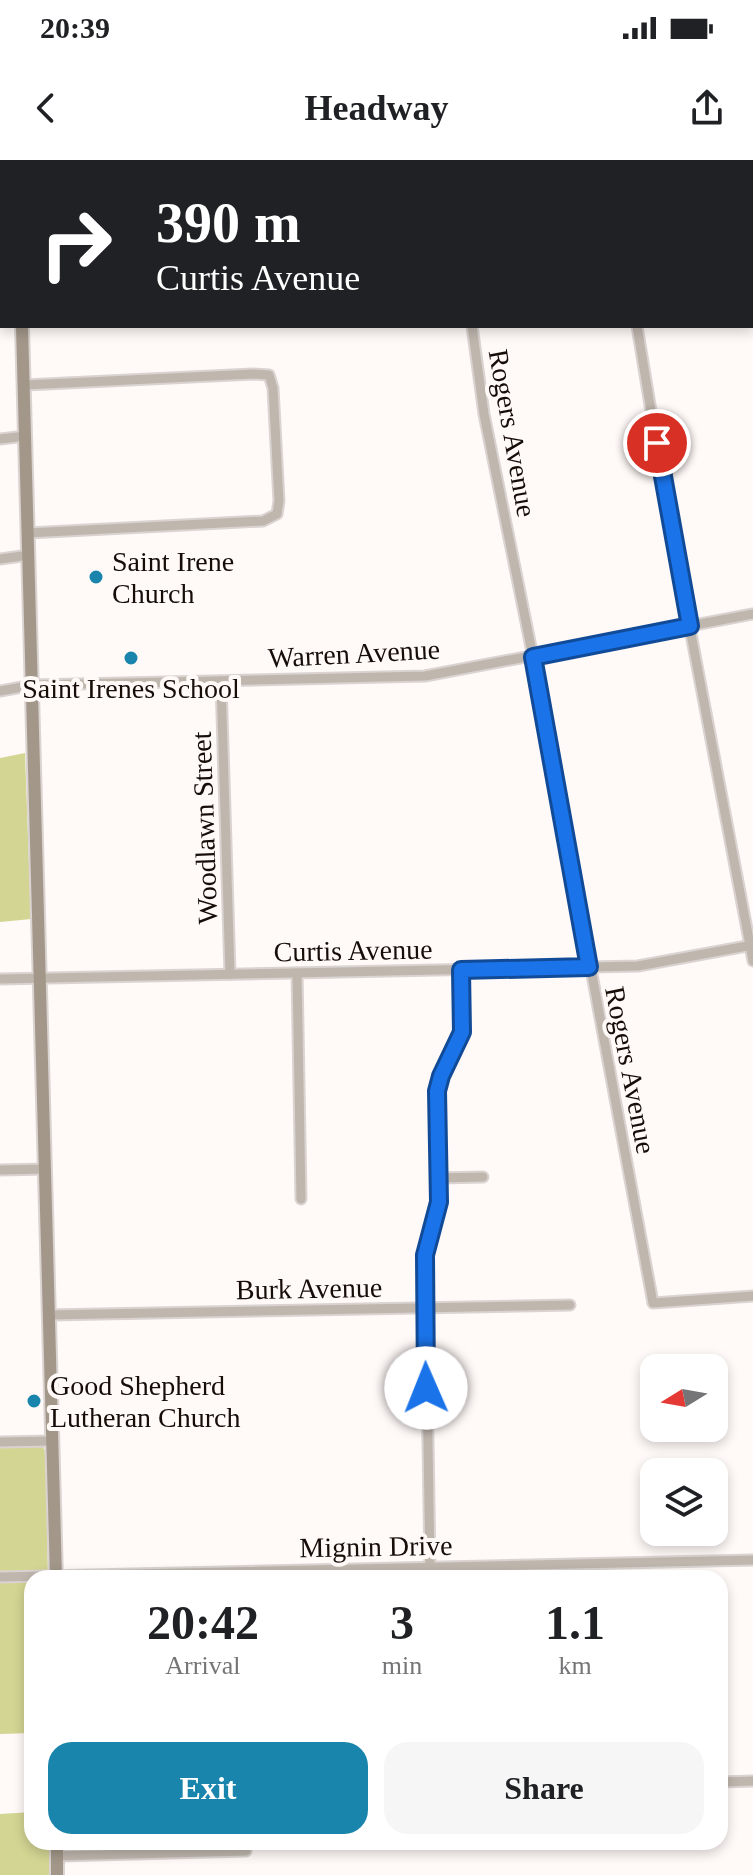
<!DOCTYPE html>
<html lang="en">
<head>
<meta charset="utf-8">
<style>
  :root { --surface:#fff; --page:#f6f6f6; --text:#202124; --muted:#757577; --accent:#1985ad }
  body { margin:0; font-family:"Times New Roman",serif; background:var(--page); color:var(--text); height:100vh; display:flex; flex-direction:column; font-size:30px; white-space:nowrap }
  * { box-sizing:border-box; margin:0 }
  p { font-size:26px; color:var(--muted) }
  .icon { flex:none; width:44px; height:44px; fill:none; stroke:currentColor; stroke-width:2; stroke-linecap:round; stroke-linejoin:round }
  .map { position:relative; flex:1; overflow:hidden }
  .details { position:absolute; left:24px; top:1410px; width:704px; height:280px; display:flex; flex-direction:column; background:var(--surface); border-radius:24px; box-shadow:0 4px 12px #0003 }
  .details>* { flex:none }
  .banner { position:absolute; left:0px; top:0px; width:754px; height:168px; box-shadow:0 4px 12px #0003; background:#202124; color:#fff; overflow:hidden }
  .needle { width:52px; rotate:259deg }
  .controls { position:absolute; left:640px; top:1194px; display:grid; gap:16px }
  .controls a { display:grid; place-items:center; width:88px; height:88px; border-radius:16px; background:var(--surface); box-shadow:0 4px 12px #0003; font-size:40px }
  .pin { position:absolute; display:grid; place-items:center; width:68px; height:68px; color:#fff; margin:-34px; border:4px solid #fff; border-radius:50%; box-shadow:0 2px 8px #0007 }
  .me { position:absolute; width:88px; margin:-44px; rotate:359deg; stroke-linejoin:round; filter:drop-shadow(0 0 6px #0008) }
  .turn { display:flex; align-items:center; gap:28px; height:168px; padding:0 24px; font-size:36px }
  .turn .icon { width:104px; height:104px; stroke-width:2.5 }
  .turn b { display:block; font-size:56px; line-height:68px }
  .eta { display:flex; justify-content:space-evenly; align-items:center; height:136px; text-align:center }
  .eta b { font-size:48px; font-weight:700; line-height:56px }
  .cta { display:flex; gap:16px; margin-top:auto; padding:16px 24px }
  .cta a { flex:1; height:92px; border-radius:24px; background:var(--accent); color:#fff; font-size:32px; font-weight:700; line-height:92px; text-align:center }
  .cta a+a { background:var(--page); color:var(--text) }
  .status { display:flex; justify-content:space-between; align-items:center; height:56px; padding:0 40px; background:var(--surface); direction:ltr }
  .status svg { height:22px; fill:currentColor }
  header { display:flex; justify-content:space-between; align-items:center; height:104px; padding:0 24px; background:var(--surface); font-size:36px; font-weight:700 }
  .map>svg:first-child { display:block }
  .green { fill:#d3d593 }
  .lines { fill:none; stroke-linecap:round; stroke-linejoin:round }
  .minor-casing { stroke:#dad3d1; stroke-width:13 }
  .secondary-casing { stroke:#dad3d1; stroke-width:16 }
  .minor { stroke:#bfb7ae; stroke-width:9 }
  .secondary { stroke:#a29789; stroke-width:12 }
  .route-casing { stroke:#114b97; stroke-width:20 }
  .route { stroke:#1a73e8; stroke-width:14 }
  .poi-dot { fill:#1985ad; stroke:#fff9f7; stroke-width:3 }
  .labels { text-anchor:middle; stroke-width:8; stroke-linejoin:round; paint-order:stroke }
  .street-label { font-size:28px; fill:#160d09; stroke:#fff9f7 }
  .poi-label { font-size:28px; fill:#160d09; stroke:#fff9f7; text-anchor:start }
</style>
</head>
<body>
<div class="status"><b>20:39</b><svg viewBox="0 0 49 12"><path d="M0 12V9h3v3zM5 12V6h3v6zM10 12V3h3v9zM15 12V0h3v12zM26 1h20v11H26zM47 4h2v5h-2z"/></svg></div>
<header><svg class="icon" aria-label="back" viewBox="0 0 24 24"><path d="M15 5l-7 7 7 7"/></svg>Headway<svg class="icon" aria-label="share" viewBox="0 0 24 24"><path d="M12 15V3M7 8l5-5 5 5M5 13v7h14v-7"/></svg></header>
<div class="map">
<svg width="753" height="1715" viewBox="0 0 753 1715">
  <rect width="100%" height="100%" fill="#fff9f7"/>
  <!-- green -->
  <g class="green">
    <polygon points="25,593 31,759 0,762 0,598"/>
    <polygon points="36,1285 43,1287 46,1293 48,1418 32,1418 32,1573 0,1574 0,1286"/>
    <polygon points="32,1652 32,1682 52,1682 52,1715 0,1715 0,1654"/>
  </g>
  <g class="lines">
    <!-- minor casing -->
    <g class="minor-casing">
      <g id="minor">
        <polyline points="752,147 753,148"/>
        <polyline points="472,166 484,254 533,497 653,1143 753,1136"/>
        <polyline points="637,166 666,342 753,801"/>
        <polyline points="25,225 253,214 269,215 273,228 279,341 277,354 263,361 28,373"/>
        <polyline points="0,279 26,276"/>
        <polyline points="0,399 29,395"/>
        <polyline points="221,521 230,814"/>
        <polyline points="0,531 33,525 425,516 753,454"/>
        <polyline points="297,813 301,1039"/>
        <polyline points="0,819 638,806 753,785"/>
        <polyline points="0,1010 46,1009"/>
        <polyline points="439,1018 483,1017"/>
        <polyline points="49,1155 570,1145"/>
        <polyline points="0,1282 51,1281"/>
        <polyline points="430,1407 425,1095 439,1042 437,931 441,916 462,872 461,810"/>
        <polyline points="0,1417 753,1400"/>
        <polyline points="720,1622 753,1621"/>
        <polyline points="57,1696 246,1691"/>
      </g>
    </g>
    <!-- secondary casing -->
    <g class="secondary-casing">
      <g id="secondary">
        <polyline points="31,2 31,0"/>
        <polyline points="0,124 2,123"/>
        <polyline points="22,166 56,1418"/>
        <polyline points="57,1682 57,1715"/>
      </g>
    </g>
    <!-- minor -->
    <use href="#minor" class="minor"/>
    <!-- secondary -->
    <use href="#secondary" class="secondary"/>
  </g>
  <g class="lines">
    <!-- route casing -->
    <g class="route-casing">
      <polyline id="route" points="426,1228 425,1095 439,1042 437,931 441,916 462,872 461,810 589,807 533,497 690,466 657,283"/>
    </g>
    <!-- route -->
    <use href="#route" class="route"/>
  </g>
  <!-- markers -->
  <g class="poi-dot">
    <circle cx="96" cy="417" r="8"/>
    <circle cx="131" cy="498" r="8"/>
    <circle cx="34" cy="1241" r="8"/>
  </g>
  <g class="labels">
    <!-- street labels -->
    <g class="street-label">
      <text transform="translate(513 273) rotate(80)" y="10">Rogers Avenue</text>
      <text transform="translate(354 493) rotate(-3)" y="10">Warren Avenue</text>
      <text transform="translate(204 668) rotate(-92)" y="10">Woodlawn Street</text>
      <text transform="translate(353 790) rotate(-1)" y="10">Curtis Avenue</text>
      <text transform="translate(631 910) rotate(79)" y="10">Rogers Avenue</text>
      <text transform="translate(309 1128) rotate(-1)" y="10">Burk Avenue</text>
      <text transform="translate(376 1386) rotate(-1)" y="10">Mignin Drive</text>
    </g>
    <!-- poi labels -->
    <g class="poi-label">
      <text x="112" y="411">Saint Irene<tspan x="112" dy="32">Church</tspan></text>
      <text x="131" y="538" text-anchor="middle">Saint Irenes School</text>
      <text x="50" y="1235">Good Shepherd<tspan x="50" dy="32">Lutheran Church</tspan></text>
    </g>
  </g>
</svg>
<div class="controls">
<a><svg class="needle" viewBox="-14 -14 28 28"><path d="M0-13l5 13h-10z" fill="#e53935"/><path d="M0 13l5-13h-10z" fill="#757577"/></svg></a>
<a><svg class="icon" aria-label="layers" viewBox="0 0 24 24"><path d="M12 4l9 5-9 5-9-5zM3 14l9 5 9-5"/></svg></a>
</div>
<div class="pin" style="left:657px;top:283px;background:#d93025"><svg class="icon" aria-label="arrive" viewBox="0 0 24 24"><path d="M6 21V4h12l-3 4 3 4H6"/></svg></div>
<svg class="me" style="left:426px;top:1228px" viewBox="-20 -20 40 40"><circle r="19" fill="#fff"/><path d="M0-13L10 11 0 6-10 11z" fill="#1a73e8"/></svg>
<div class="banner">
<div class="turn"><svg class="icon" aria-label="right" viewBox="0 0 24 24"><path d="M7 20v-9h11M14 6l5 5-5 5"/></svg><div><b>390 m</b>Curtis Avenue</div></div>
</div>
<section class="details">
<div class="eta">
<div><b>20:42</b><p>Arrival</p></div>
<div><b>3</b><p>min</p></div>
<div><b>1.1</b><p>km</p></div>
</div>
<div class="cta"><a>Exit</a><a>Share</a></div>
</section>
</div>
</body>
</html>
